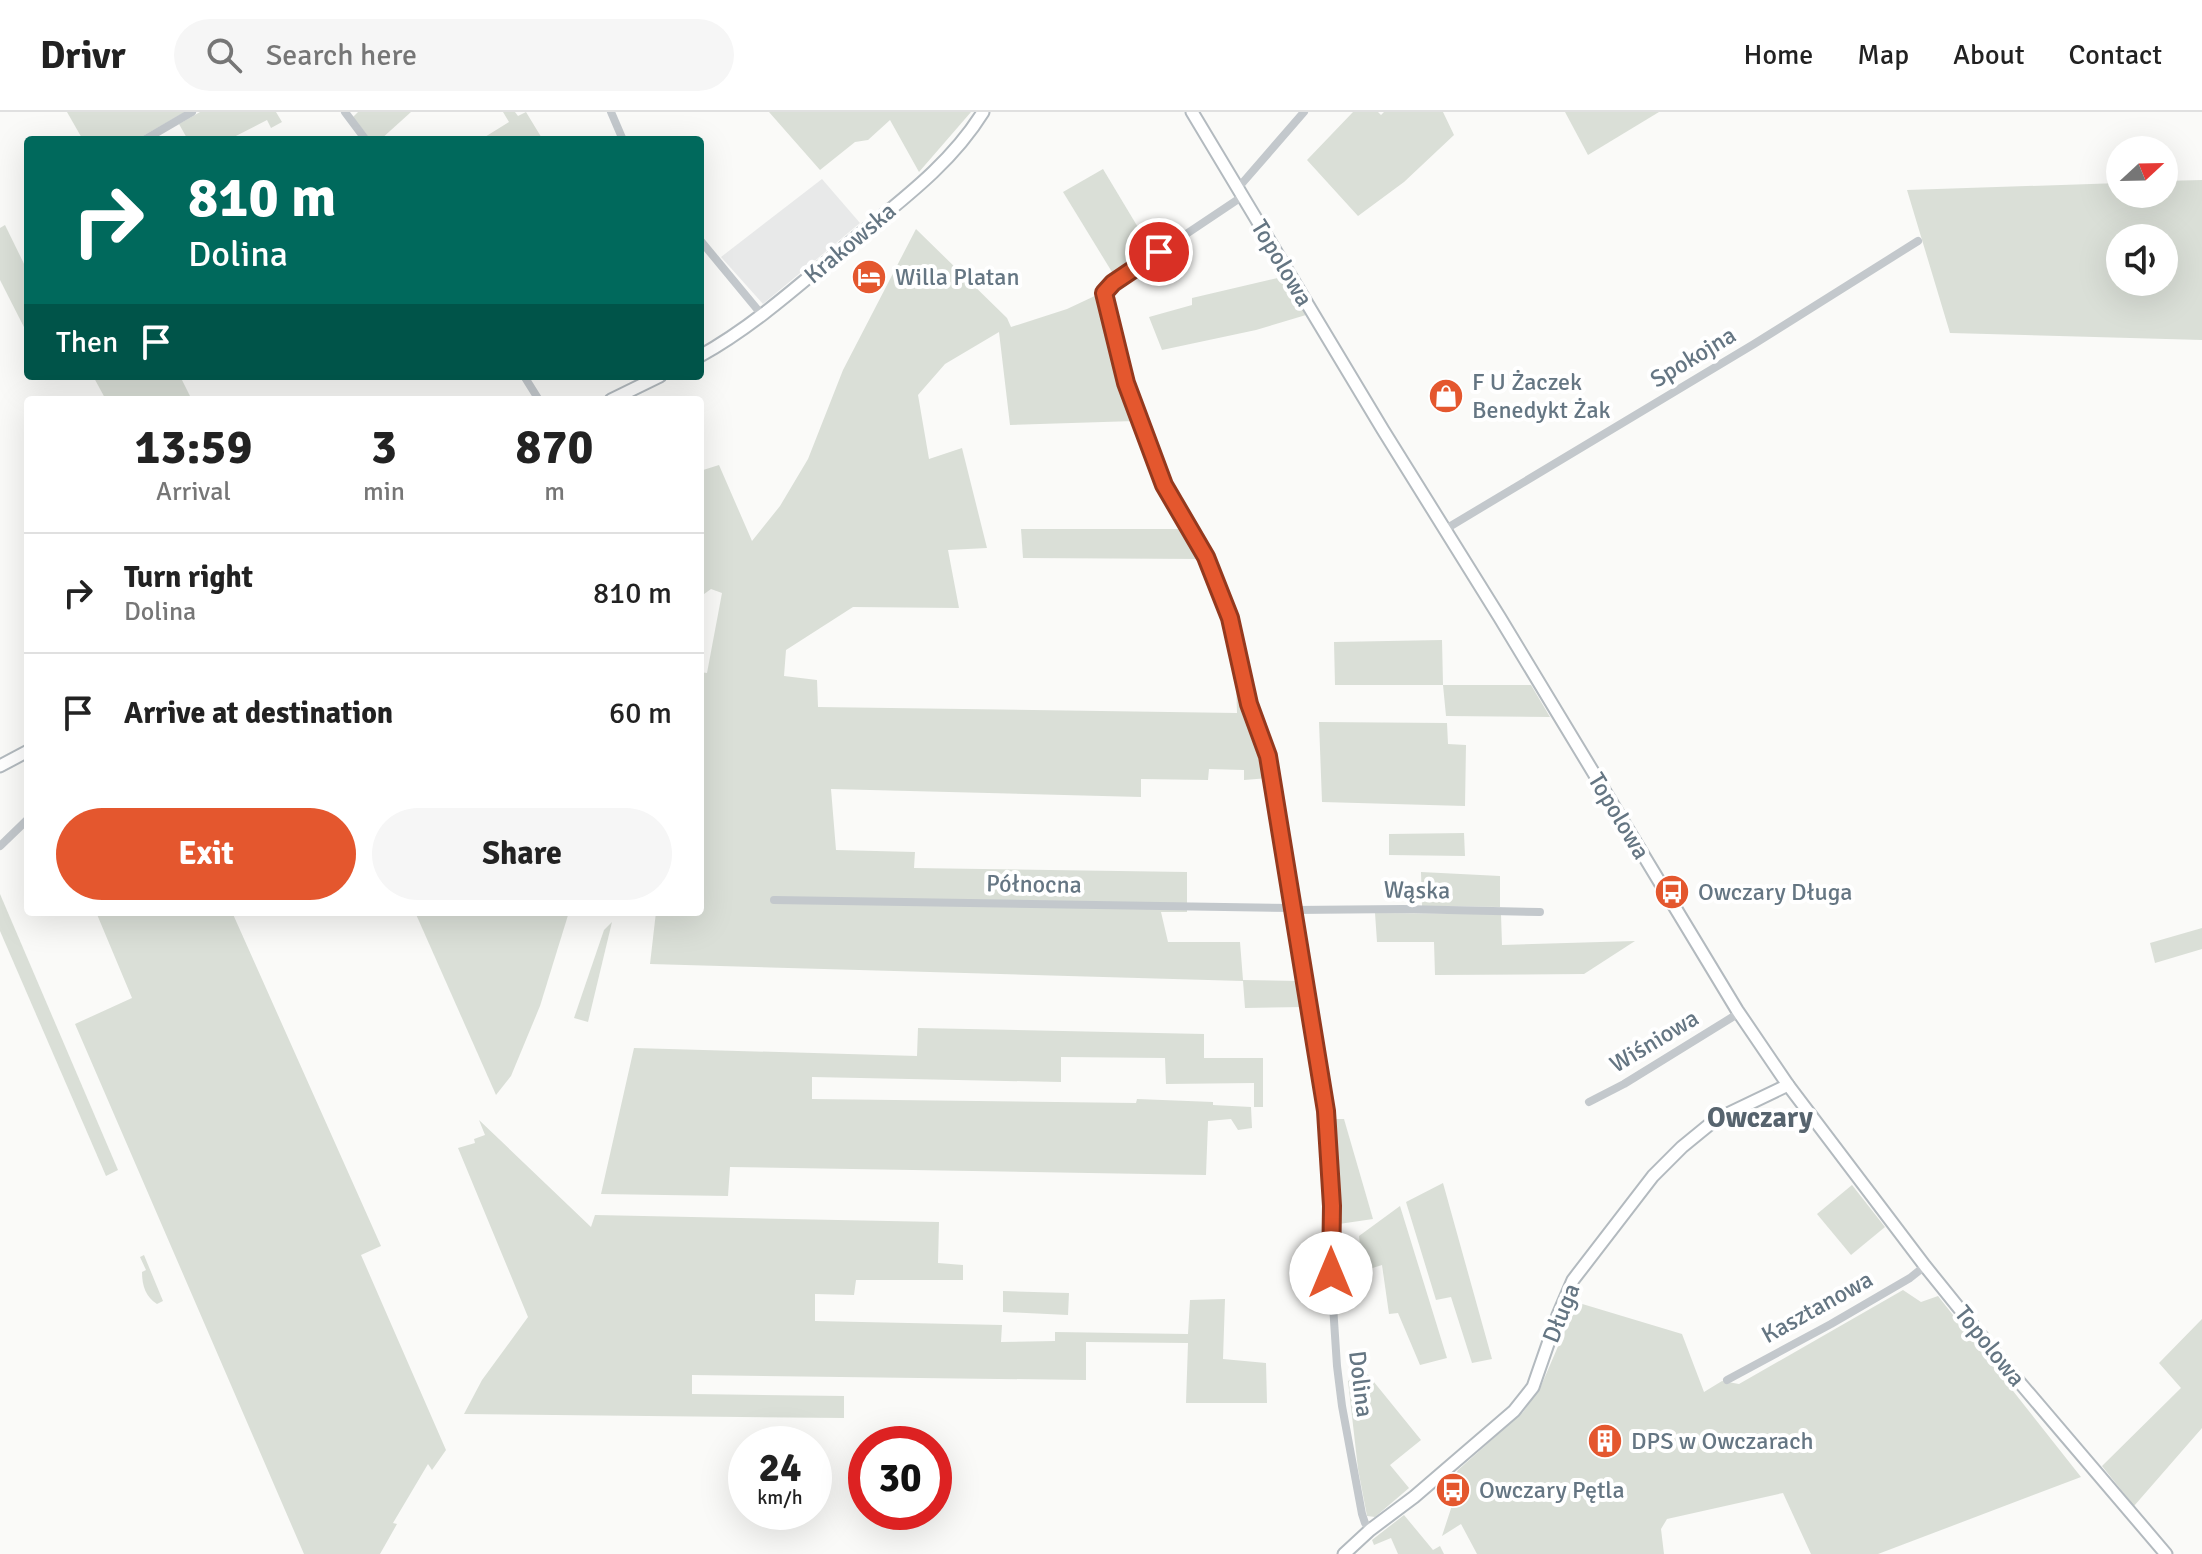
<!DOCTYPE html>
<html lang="en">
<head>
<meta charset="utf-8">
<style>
  :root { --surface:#fff; --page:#f6f6f6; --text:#222; --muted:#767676; --line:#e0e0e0; --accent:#e4572e }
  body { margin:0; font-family:Signika,sans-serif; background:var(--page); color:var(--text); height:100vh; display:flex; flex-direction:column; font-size:30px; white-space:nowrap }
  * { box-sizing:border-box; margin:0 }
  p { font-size:26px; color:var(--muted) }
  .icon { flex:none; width:44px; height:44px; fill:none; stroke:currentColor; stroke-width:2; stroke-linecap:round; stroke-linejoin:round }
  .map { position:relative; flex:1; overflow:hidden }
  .side { position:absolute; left:24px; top:284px; width:680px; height:520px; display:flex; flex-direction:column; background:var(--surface); border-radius:8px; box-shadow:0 8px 32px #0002 }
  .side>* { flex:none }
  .banner { position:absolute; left:24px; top:24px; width:680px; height:244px; border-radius:8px; box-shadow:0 8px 32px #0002; background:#00695c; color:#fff; overflow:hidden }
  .needle { width:52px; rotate:68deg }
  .fabs { position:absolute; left:2106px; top:24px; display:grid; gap:16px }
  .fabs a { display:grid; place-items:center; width:72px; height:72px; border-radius:50%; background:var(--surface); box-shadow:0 8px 32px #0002; font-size:40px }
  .speed { position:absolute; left:728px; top:1314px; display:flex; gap:16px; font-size:40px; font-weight:700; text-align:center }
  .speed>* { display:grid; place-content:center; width:104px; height:104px; border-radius:50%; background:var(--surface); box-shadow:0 8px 32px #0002; line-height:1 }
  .speed small { font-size:20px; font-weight:400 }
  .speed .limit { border:12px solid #d22; background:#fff; color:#111 }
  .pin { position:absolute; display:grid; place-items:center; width:68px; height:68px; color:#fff; margin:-34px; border:4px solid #fff; border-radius:50%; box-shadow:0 2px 8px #0007 }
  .me { position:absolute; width:88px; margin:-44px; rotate:0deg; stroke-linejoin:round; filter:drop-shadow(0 0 6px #0008) }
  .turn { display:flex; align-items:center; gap:28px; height:168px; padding:0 32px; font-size:36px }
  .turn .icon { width:104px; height:104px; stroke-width:2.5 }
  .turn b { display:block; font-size:56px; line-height:68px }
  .then { display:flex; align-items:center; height:76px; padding:0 32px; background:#0003; gap:16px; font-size:30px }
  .eta { display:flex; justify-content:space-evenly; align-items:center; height:136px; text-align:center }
  .eta b { font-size:48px; font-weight:700; line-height:56px }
  .button { display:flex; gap:16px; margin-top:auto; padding:16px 32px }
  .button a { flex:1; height:92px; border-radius:48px; background:var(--accent); color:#fff; font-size:32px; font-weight:700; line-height:92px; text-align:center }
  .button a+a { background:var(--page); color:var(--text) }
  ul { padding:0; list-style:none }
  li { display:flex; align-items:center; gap:24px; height:120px; padding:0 32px; border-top:2px solid var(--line) }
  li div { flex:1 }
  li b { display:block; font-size:30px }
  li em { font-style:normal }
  header { display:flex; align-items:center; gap:48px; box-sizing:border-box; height:112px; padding:0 40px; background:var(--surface); border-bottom:2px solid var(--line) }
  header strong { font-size:38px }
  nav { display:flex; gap:44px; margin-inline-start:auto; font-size:28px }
  .search { width:560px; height:72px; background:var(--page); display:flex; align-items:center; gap:20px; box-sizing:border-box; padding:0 28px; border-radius:44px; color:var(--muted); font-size:30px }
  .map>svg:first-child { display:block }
  .built { fill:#e8e9e9 }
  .green { fill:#dadfd7; fill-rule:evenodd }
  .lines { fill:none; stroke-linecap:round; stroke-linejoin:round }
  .secondary-casing { stroke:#b3babf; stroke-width:15 }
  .street { stroke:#c3c8cc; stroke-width:8 }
  .secondary { stroke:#fff; stroke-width:11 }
  .route-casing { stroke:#94391e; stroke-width:20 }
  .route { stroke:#e4572e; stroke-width:14 }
  .labels { text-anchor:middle; stroke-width:8; stroke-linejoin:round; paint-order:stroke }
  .street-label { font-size:24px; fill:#657683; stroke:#fff }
  .poi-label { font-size:24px; fill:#657683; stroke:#fff; text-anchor:start }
  .quarter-label { font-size:28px; font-weight:bold; fill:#57646e; stroke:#fff }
</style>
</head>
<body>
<header>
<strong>Drivr</strong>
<div class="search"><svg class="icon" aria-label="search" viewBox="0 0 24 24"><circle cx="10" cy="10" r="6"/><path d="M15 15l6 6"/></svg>Search here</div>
<nav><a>Home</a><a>Map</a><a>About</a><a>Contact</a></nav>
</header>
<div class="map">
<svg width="2202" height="1442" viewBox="0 0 2202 1442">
  <rect width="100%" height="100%" fill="#fafaf8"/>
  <!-- built -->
  <polygon class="built" points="822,67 860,111 763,192 721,145"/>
  <!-- green -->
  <g class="green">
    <polygon points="67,0 185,0 136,28 83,28"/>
    <polygon points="200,0 276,0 282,10 271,16 267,8 228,28 188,28 179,12"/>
    <polygon points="358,0 411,0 380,28 371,28 353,5"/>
    <polygon points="503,0 515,0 518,4 526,0 543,28 480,28 509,10"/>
    <polygon points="769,0 971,0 919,60 890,8 868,28 855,30 820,58"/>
    <polygon points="1353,0 1378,0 1381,3 1384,0 1443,0 1454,23 1404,70 1358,104 1307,48"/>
    <polygon points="1565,0 1659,0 1588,43"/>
    <polygon points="1103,57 1151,137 1112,160 1063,80"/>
    <path d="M2202,68V228L1950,221L1907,78L2120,71V82H2164V69ZM2120,126H2164V170H2120Z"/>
    <polygon points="5,113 28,160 28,223 0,168 0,116"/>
    <polygon points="916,117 1007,206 1011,215 1067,197 1099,182 1113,240 1135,309 1010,313 999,220 945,252 918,283 929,347 962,336 987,436 948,438 959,496 853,495 786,538 784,564 817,568 818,595 1237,601 1236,569 1241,569 1248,603 1269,666 1244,668 1244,658 1209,657 1208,668 1141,667 1141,685 831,677 836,738 915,740 914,756 1187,760 1187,800 1161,800 1168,830 1240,830 1243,868 1300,869 1305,895 1245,896 1243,869 650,852 656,800 700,800 700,560 707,561 722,481 711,477 700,485 700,359 719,353 752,429 780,394 808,347 843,258"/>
    <polygon points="1282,165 1306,203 1256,218 1162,238 1149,205 1192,193 1192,186"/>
    <polygon points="93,264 180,264 192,288 106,288"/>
    <polygon points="1021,417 1180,417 1201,447 1023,446"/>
    <polygon points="1442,528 1443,573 1531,573 1550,605 1446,604 1443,573 1335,573 1334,530"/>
    <polygon points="1319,610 1447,611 1448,632 1466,633 1465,694 1322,690"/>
    <polygon points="1464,721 1465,744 1389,743 1389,722"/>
    <polygon points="1421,760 1500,764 1500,795 1422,794"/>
    <polygon points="0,782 118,1058 106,1064 0,819"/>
    <polygon points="96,800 232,800 381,1134 361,1143 446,1338 432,1358 428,1352 393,1411 397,1412 380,1442 304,1442 75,912 132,886"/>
    <polygon points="415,800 569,800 540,894 511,964 496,983"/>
    <polygon points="1375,801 1501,802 1502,833 1635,829 1584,862 1435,863 1434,830 1377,830"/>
    <polygon points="612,810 588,910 574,906 604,818"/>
    <polygon points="2202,816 2202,837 2155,851 2150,831"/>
    <polygon points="918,916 1204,922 1204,946 1263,946 1263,995 1254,995 1254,971 1166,972 1165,946 1061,945 1061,970 812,965 812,987 1136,991 1137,987 1213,990 1213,993 1251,995 1252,1016 1238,1018 1231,1007 1208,1009 1206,1063 730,1055 728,1084 601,1082 634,936 917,944"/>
    <polygon points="1332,1007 1344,1007 1373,1107 1339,1112"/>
    <polygon points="479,1008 591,1115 595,1103 939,1110 938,1151 963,1153 963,1168 856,1168 854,1183 815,1182 815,1209 1002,1213 1001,1230 1055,1229 1055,1220 1188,1222 1190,1188 1225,1187 1223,1247 1266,1251 1267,1291 1186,1291 1188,1231 1086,1230 1086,1268 692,1263 692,1282 844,1284 844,1306 464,1302 482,1268 528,1205 458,1036 475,1031 474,1027 485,1023"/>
    <polygon points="1443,1071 1492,1247 1472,1251 1451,1185 1436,1188 1406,1090"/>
    <polygon points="1852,1073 1885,1115 1851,1143 1817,1102"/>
    <polygon points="1400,1094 1447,1246 1420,1253 1398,1201 1389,1202 1382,1153 1363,1159 1359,1124"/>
    <path d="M144,1143L163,1189L157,1192C146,1185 142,1174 142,1160L146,1158L140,1145Z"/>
    <polygon points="1903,1178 1921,1190 1938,1184 2081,1365 1878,1442 1811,1442 1783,1381 1667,1407 1661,1417 1664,1442 1477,1442 1461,1412 1442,1424 1458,1375 1450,1371 1458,1358 1523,1300 1541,1274 1562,1225 1579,1191 1682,1222 1704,1280 1722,1269 1739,1272"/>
    <polygon points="1003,1179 1069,1181 1068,1203 1003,1200"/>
    <polygon points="2202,1207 2202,1316 2134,1394 2102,1354 2181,1276 2159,1251"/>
    <polygon points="1365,1259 1421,1328 1390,1353 1409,1376 1375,1405 1367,1404 1358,1357 1348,1269"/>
    <polygon points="1404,1403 1433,1438 1440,1434 1444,1442 1398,1442 1391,1426 1374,1433 1372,1428"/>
  </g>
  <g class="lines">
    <!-- secondary casing -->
    <g class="secondary-casing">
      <g id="secondary">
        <polyline points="1192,0 1383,318 1500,506 1737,898 1788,973 1925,1154 2004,1252 2166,1442"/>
        <path d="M700,244C754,214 800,172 847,133C896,92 949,55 983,0"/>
        <polyline points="611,288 660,264"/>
        <polyline points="0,654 28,639"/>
        <polyline points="1344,1442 1370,1418 1414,1385 1514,1299 1533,1275 1558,1203 1573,1168 1653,1064 1682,1035 1715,1008 1788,973"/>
      </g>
    </g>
    <!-- street -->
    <g class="street">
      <polyline points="345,0 366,28"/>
      <polyline points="611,0 623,28"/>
      <polyline points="144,28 192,0"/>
      <polyline points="1238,76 1304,0"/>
      <polyline points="1243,84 1113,171 1104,181 1126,271 1164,373 1206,445 1230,506 1249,592 1268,644 1326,999 1332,1094 1331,1163 1337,1254 1342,1294 1362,1402 1365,1411 1370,1418"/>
      <polyline points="700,128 762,203"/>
      <polyline points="524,264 539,288"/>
      <polyline points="1444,418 1754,232 1918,129"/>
      <polyline points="0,734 28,707"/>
      <polyline points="774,788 1294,796"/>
      <polyline points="1294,798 1403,797 1540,800"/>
      <polyline points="1589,990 1624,972 1739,901"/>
      <polyline points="1727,1268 1831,1212 1910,1166 1925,1154"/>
    </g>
    <!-- secondary -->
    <use href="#secondary" class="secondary"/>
  </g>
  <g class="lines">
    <!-- route casing -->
    <g class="route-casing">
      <polyline id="route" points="1159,140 1113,171 1104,181 1126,271 1164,373 1206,445 1230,506 1249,592 1268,644 1326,999 1332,1094 1331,1161"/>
    </g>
    <!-- route -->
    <use href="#route" class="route"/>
  </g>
  <!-- icons -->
  <defs>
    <g id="hotel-disc" transform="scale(1.8)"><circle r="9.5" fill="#e4572e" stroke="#fff"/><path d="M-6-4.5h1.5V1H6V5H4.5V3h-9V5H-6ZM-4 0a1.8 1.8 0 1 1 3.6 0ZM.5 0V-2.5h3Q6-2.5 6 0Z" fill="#fff"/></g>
    <g id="shop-disc" transform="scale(1.8)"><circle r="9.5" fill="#e4572e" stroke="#fff"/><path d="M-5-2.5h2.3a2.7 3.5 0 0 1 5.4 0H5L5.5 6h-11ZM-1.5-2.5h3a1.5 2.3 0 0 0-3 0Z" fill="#fff"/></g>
    <g id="bus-disc" transform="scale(1.8)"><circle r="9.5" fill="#e4572e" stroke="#fff"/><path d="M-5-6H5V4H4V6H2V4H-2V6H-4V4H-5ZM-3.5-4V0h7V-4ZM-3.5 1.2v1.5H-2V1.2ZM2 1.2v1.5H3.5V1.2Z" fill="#fff"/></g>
    <g id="building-disc" transform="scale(1.8)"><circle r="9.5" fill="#e4572e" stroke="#fff"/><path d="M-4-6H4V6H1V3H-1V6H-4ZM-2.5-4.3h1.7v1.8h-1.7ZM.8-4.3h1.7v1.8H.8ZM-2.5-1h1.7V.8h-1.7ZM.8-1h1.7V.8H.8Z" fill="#fff"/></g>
  </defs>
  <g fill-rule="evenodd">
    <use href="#hotel-disc" x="869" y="165"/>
    <use href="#shop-disc" x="1446" y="284"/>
    <use href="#bus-disc" x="1672" y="780"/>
    <use href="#building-disc" x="1605" y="1329"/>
    <use href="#bus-disc" x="1453" y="1378"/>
  </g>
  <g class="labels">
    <!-- street labels -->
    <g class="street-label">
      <text transform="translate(850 131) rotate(-40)" y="8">Krakowska</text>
      <text transform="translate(1282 151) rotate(59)" y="8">Topolowa</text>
      <text transform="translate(1693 245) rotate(-31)" y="8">Spokojna</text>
      <text transform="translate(1619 704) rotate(59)" y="8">Topolowa</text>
      <text transform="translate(1034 772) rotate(1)" y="8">Północna</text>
      <text transform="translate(1417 778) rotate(1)" y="8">Wąska</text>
      <text transform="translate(1654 929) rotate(-31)" y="8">Wiśniowa</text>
      <text transform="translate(1817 1195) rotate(-29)" y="8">Kasztanowa</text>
      <text transform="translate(1561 1201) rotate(-68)" y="8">Długa</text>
      <text transform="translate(1990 1234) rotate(51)" y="8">Topolowa</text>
      <text transform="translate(1361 1272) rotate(83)" y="8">Dolina</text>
    </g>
    <!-- poi labels -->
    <g class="poi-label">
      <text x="895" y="173">Willa Platan</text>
      <text x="1472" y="278">F U Żaczek<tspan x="1472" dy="28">Benedykt Żak</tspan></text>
      <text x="1698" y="788">Owczary Długa</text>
      <text x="1631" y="1337">DPS w Owczarach</text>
      <text x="1479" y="1386">Owczary Pętla</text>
    </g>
    <!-- quarter labels -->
    <g class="quarter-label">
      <text x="1760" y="1015">Owczary</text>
    </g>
  </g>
</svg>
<div class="fabs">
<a><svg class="needle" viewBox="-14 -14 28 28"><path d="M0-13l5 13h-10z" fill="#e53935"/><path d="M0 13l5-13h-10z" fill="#767676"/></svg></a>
<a><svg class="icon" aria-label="sound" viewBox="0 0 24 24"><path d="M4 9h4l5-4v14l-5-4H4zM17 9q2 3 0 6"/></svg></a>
</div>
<div class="speed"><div>24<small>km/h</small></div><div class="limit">30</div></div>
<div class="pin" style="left:1159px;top:140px;background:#d93025"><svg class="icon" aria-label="arrive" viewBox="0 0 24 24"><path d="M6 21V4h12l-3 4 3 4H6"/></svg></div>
<svg class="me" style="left:1331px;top:1161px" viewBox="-20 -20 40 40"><circle r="19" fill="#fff"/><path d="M0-13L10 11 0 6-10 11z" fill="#e4572e"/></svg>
<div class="banner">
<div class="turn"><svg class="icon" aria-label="right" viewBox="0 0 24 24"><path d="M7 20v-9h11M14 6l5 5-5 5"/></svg><div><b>810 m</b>Dolina</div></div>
<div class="then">Then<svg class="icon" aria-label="arrive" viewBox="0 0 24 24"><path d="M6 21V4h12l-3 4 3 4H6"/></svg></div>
</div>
<section class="side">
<div class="eta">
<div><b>13:59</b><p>Arrival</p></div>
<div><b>3</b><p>min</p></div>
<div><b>870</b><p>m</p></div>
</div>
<ul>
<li><svg class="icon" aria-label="right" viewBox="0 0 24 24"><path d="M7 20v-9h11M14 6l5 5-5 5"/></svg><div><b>Turn right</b><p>Dolina</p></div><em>810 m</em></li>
<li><svg class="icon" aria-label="arrive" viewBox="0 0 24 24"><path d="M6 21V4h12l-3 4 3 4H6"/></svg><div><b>Arrive at destination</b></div><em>60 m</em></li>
</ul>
<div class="button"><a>Exit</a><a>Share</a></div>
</section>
</div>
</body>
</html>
